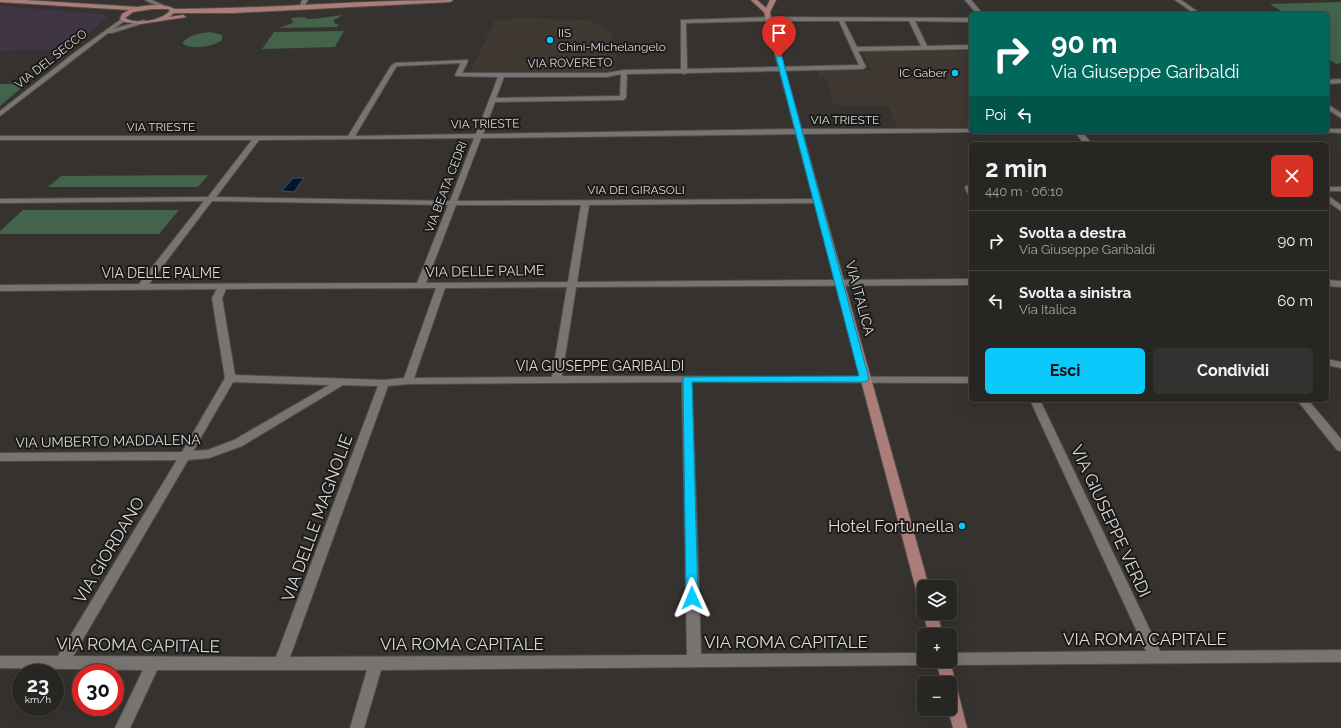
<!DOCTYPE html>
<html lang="it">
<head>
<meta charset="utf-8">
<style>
  :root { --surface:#282623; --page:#343230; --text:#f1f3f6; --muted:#a5a5a6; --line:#444341; --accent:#09cafa }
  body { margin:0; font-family:Raleway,sans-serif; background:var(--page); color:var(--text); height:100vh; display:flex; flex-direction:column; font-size:15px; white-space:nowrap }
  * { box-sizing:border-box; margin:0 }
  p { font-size:13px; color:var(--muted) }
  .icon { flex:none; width:22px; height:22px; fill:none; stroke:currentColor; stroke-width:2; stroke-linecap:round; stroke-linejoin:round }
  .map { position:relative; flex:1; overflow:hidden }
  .drawer { position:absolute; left:969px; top:142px; width:360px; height:260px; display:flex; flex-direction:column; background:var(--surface); border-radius:6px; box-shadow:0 4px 16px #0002,0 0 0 1px var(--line) }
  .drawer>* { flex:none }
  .guide { position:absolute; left:969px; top:12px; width:360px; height:122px; border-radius:6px; box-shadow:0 4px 16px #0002,0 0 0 1px var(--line); background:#00695c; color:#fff; overflow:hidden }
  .tools { position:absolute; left:917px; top:580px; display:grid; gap:8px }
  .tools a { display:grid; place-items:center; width:40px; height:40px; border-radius:6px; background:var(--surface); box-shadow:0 4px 16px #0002,0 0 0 1px var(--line); font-size:20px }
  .speed { position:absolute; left:12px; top:664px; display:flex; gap:8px; font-size:20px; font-weight:700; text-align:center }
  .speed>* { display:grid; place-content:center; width:52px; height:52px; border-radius:50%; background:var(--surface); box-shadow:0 4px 16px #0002,0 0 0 1px var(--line); line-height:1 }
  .speed small { font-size:10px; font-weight:400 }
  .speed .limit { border:6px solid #d22; background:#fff; color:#111 }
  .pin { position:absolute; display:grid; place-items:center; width:34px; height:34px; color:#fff; margin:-41px -17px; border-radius:50% 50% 50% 0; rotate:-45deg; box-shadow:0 0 4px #0007 }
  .pin .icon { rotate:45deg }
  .me { position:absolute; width:44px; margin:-22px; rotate:359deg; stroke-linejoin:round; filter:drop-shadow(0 0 3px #0008) }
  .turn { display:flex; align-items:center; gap:14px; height:84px; padding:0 16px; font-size:18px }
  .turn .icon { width:52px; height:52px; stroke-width:2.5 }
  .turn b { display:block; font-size:28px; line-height:34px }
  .then { display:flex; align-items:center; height:38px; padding:0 16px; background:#0003; gap:8px; font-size:15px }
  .round { display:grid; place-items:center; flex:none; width:42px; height:42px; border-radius:6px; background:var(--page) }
  .overview { display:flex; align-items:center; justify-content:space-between; height:68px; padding:0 16px }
  h1 { font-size:24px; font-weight:700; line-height:30px }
  .button { display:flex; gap:8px; margin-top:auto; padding:8px 16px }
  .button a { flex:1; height:46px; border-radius:6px; background:var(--accent); color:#111; font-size:16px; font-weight:700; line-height:46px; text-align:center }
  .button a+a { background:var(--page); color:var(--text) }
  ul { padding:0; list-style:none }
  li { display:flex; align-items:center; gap:12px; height:60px; padding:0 16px; border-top:1px solid var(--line) }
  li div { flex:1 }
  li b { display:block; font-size:15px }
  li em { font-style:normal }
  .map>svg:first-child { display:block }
  .commercial { fill:#403544 }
  .built { fill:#403931 }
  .green { fill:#43634a }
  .water { fill:#02172b; stroke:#43515f }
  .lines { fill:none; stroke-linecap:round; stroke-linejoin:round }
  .minor-casing { stroke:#514f4d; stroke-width:2 }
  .major-casing { stroke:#514f4d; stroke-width:2 }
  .minor { fill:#787471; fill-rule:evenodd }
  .major { fill:#ac7d78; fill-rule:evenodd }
  .route { fill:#09cafa; stroke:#0683a2 }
  .poi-dot { fill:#09cafa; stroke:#1b1a18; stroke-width:1.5 }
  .labels { text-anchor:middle; stroke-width:4; stroke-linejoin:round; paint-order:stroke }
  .far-poi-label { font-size:12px; fill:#dad9d7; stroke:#1b1a18; text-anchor:start }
  .far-street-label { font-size:12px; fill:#dad9d7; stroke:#1b1a18 }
  .street-label { font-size:14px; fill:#dad9d7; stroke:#1b1a18 }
  .near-street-label { font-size:17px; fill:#dad9d7; stroke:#1b1a18 }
  .near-poi-label { font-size:17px; fill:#dad9d7; stroke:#1b1a18; text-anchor:end }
</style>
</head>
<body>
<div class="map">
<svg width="1341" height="728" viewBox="0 0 1341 728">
  <rect width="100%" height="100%" fill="#35322f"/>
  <!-- commercial -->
  <polygon class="commercial" points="0,6 104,14 107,18 69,50 0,51"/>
  <!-- built -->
  <g class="built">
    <polygon points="521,18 587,20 609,29 618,50 612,72 470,72 495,20"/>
    <polygon points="862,51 971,51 971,128 898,128 888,105 834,105 825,77 819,77 817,70 871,70"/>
  </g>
  <!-- green -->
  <g class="green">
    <polygon points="1341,2 1341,63 1336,64 1327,58 1327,14 1254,14 1284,13 1270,4"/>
    <path d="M343,15L334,20V23L339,25L337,27L279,28L293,23L291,18L305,17L307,19C320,19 331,16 343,15Z"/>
    <polygon points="344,31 335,47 262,49 274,32"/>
    <path d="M210,32L222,35V40C212,47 194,50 183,44V42C189,35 200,33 210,32Z"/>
    <polygon points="27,83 0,106 0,84"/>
    <polygon points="208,175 198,187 48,187 61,176"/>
    <polygon points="23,210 179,210 159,234 0,234 0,231"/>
  </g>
  <!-- water -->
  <polygon class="water" points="293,178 304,178 294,192 282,191"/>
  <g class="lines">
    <!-- minor casing -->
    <g class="minor-casing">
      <g id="minor">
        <polygon points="145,0 152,0 167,7 162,8"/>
        <polygon points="302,0 308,0 303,8 299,8"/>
        <polygon points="965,0 971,0 983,14 977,14"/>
        <polygon points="1175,0 1181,0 1201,14 1195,14"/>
        <path d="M768,17L971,18V22L915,21L927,46L971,45V49L858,51L866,67L863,69L687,73L684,74L681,73L627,74L626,98L623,100L495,102L483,134L798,129H971V132H974L481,138L457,201L818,199L822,201L818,203L589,205L577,282L971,279V285L576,287L562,376L971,377V383L692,382L701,654L924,653V661H930L929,664L924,665L381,670L364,728H350L367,670H157L130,728H115L143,670L0,668V656H58L177,460L0,461V453L182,452L225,378L212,298L217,289L0,291V285L139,284L204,201L0,203V199L208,197L252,140H0V136H348L391,66L395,63L467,60L468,61L462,73H607L624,70L681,69V20ZM768,21H839L859,65L687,69L686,23ZM844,21H909L921,46L857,47ZM461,63L455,75L456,76L498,77L476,134L355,136L396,67L398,66ZM621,74L620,96L496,98L504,77H607ZM474,138L450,201L216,197L259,140ZM212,201L448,205L417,283L149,284ZM456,205H581L568,282L426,283ZM567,287L552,377L414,378L445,288ZM436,288L404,378L384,380L235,375L222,298L226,289ZM233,382L329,385L234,440L208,450L193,451ZM682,382L687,655L290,657L388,386L408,384ZM343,385L378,386L276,657L73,656L188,460L209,458L242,446Z"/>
        <polygon points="123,18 126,20 125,21 113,29 144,20 147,22 112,33 108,33 0,116 0,111 74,53"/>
        <polygon points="1341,79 1341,83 1327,84 1327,80"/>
        <polygon points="1327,104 1341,113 1341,118 1327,109"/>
        <polygon points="1327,129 1341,129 1341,133 1325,132 1327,132"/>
        <polygon points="1075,132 1082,132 1092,144 1084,144"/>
        <polygon points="966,186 971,186 971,194 968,194 965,188"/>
        <rect x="1327" y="187" width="14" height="4"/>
        <polygon points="1327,195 1341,205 1341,211 1327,201"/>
        <polygon points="1327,280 1341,281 1341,287 1327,286"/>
        <polygon points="1327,359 1341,362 1341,368 1327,365"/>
        <polygon points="1030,400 1040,400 1160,651 1341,650 1341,662 950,665 945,664 944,661 950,661 950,653 1146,651"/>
        <polygon points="1297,400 1308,400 1341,439 1341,451 1337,450"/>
      </g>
    </g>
    <!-- major casing -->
    <g class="major-casing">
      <g id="major">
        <path d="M0,0H24L138,7C148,5 165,3 174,9C267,9 360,0 453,0L450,2L233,13H174L169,17L183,15L186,17L140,24L125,22L120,19L122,14L129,10L0,2ZM152,9H168L170,11C160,21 137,25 125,18L133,12Z"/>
        <polygon points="751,0 757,0 766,8 770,0 776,0 770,12 771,19 929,587 924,587 924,599 919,597 917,593 764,12"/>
        <polygon points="924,612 924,613 937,613 943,635 929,635 923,613"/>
        <polygon points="936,661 950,661 967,728 953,728 948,709 950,709 950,683 942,683"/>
      </g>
    </g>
    <!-- minor -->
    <use href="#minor" class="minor"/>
    <!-- major -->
    <use href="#major" class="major"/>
  </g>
  <!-- route -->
  <polygon class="route" points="779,55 782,57 869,379 865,382 692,382 698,598 697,602 692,603 688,602 686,598 683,379 684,377 859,376 776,57"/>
  <!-- markers -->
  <g class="poi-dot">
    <circle cx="550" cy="40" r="4"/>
    <circle cx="955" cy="73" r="4"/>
    <circle cx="962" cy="526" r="4"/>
  </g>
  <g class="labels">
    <!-- far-poi labels -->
    <g class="far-poi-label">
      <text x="558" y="37">IIS<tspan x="558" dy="14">Chini-Michelangelo</tspan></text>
      <text x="947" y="77" text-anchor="end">IC Gaber</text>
    </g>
    <!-- far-street labels -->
    <g class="far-street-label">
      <text transform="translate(51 59) rotate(-38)" y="4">VIA DEL SECCO</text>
      <text transform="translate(570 63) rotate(-1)" y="4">VIA ROVERETO</text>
      <text x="845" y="124">VIA TRIESTE</text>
      <text transform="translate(485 124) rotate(-1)" y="4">VIA TRIESTE</text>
      <text x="161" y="131">VIA TRIESTE</text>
      <text transform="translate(446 187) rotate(-69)" y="4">VIA BEATA CEDRI</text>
      <text x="636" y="194">VIA DEI GIRASOLI</text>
    </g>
    <!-- street labels -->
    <g class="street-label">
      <text transform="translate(485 271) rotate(-1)" y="5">VIA DELLE PALME</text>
      <text x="161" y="278">VIA DELLE PALME</text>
      <text transform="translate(860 298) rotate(75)" y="5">VIA ITALICA</text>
      <text x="600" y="371">VIA GIUSEPPE GARIBALDI</text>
      <text transform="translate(108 441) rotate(-1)" y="5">VIA UMBERTO MADDALENA</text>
    </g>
    <!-- near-street labels -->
    <g class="near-street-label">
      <text transform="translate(317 518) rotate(-70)" y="6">VIA DELLE MAGNOLIE</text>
      <text transform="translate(1111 521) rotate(65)" y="6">VIA GIUSEPPE VERDI</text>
      <text transform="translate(109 550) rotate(-59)" y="6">VIA GIORDANO</text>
      <text x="1145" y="645">VIA ROMA CAPITALE</text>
      <text x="786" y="648">VIA ROMA CAPITALE</text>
      <text x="462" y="650">VIA ROMA CAPITALE</text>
      <text transform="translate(138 645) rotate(1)" y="6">VIA ROMA CAPITALE</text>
    </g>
    <!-- near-poi labels -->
    <g class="near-poi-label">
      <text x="954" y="532">Hotel Fortunella</text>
    </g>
  </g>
</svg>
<div class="tools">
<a><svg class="icon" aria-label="layers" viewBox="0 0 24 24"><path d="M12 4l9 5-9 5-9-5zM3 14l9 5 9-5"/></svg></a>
<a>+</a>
<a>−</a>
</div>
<div class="speed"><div>23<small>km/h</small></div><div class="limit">30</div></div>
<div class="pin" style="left:779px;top:57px;background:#d93025"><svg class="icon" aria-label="arrive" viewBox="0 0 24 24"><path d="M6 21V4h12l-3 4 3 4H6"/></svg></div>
<svg class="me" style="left:692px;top:598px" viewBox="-20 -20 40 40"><path d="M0-17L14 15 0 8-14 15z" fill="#09cafa" stroke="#fff" stroke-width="4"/></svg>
<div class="guide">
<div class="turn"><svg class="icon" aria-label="right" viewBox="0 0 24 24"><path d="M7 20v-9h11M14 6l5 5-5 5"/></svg><div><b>90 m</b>Via Giuseppe Garibaldi</div></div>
<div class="then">Poi<svg class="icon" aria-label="left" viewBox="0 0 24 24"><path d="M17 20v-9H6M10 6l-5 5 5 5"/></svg></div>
</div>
<section class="drawer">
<div class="overview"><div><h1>2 min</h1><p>440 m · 06:10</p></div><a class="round" style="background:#d93025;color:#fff"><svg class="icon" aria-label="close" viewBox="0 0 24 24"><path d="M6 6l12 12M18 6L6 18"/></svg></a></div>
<ul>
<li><svg class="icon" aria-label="right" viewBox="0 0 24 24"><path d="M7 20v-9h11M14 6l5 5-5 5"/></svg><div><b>Svolta a destra</b><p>Via Giuseppe Garibaldi</p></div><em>90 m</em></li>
<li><svg class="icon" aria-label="left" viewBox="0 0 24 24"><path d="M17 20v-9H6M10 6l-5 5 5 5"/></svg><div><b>Svolta a sinistra</b><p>Via Italica</p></div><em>60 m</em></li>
</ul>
<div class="button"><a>Esci</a><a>Condividi</a></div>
</section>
</div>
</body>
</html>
